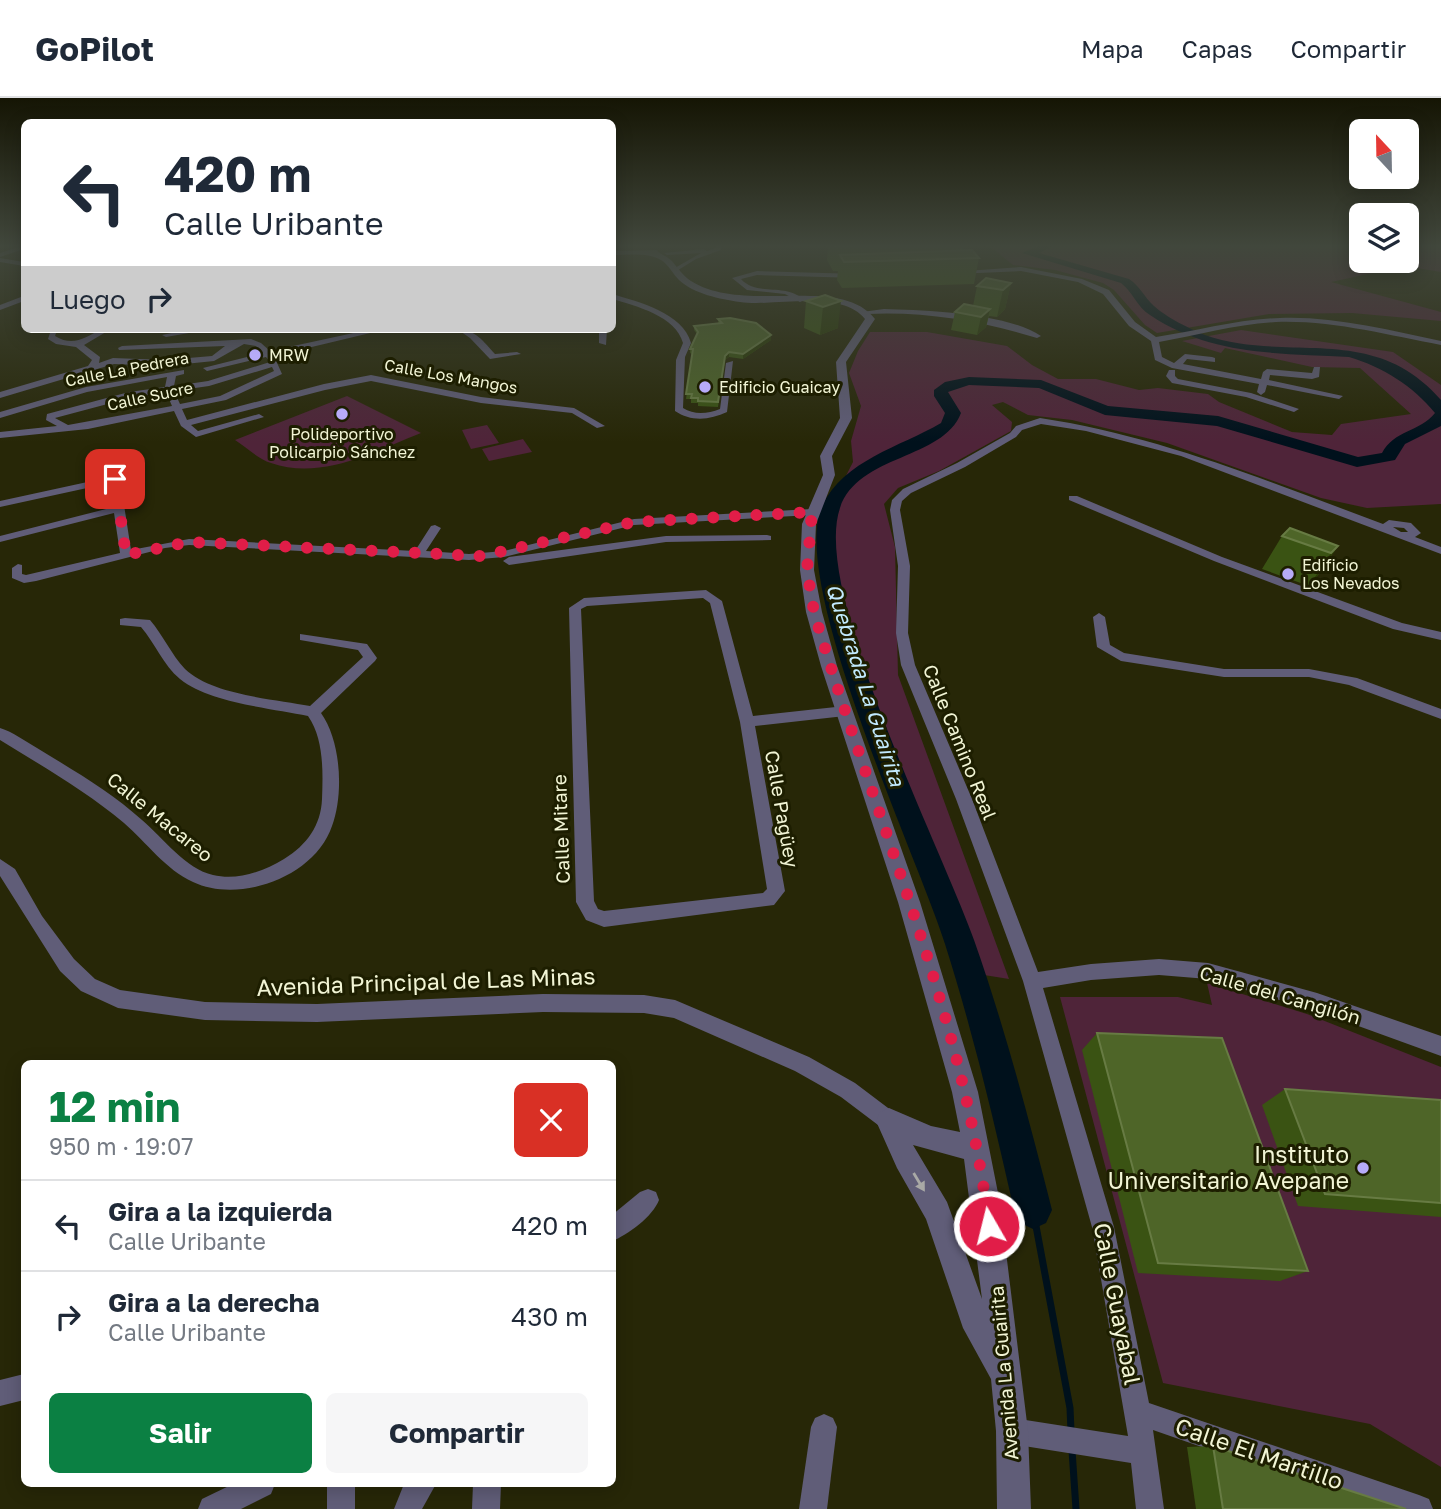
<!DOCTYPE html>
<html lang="es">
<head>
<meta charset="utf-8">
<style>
  :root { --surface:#fff; --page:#f6f6f7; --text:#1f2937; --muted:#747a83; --line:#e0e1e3; --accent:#0b8043 }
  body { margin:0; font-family:"Golos Text",sans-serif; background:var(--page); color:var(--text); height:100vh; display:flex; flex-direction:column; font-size:26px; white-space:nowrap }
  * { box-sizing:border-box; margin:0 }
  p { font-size:23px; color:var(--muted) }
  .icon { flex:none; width:38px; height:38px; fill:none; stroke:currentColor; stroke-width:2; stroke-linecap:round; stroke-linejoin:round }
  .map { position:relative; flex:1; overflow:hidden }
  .details { position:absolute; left:21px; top:962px; width:595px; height:427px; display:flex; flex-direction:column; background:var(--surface); border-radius:10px; box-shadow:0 4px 18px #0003 }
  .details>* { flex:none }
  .hud { position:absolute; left:21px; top:21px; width:595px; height:214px; border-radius:10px; box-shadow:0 4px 18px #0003; background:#fff; color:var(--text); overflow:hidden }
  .needle { width:46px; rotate:338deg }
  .tools { position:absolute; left:1349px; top:21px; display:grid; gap:14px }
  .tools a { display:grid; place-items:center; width:70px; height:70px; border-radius:10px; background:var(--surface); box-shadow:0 4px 18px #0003; font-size:35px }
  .pin { position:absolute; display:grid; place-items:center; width:60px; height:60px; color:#fff; margin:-30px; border-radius:14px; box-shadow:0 4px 10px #0006 }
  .me { position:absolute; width:77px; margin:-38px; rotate:352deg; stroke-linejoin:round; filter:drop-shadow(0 0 5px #0008) }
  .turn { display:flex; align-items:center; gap:24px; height:147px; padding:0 28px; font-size:32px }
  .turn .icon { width:91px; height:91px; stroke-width:2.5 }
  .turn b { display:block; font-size:49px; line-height:60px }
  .then { display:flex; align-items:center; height:66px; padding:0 28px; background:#0003; gap:14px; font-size:26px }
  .round { display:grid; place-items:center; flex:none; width:74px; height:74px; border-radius:10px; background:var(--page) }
  .overview { display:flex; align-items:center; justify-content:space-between; height:119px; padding:0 28px }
  h1 { font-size:42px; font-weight:700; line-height:52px; color:var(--accent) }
  .button { display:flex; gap:14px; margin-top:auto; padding:14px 28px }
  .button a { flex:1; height:80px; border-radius:10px; background:var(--accent); color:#fff; font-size:28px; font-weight:700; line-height:80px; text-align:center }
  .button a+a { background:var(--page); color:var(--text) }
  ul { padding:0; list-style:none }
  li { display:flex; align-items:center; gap:21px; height:91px; padding:0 28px; border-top:2px solid var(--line) }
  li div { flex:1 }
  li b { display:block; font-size:26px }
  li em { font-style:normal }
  header { display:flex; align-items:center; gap:42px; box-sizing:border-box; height:98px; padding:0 35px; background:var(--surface); border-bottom:2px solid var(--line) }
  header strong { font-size:33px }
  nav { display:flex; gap:38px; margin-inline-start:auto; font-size:24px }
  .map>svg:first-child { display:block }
  .green { fill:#4f2439 }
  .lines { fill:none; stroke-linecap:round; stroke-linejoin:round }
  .stream { stroke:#00111c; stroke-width:7 }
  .river { fill:#00111c; fill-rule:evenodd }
  .minor { fill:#605d78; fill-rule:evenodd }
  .tertiary { fill:#605d78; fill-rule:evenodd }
  .wall { fill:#3a5313 }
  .shaded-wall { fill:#2a3a05 }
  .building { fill:#4e6528; stroke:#677b43; stroke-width:2 }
  .oneway { fill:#a9a9a6 }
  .route { stroke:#e11d48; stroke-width:12; stroke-dasharray:0 21.6 }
  .poi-dot { fill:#b7abf8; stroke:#1d1e00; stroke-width:2.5 }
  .labels { text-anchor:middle; stroke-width:6; stroke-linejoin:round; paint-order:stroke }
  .far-poi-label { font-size:16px; fill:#f2f5d5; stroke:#1d1e00; text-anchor:start }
  .far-street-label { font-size:16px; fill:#f2f5d5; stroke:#1d1e00 }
  .street-label { font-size:19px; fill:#f2f5d5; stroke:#1d1e00 }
  .water-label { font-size:21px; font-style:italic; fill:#c2eafe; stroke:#1d1e00 }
  .near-street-label { font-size:23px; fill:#f2f5d5; stroke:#1d1e00 }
  .near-poi-label { font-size:23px; fill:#f2f5d5; stroke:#1d1e00; text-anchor:end }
</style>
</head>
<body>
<header>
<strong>GoPilot</strong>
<nav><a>Mapa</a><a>Capas</a><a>Compartir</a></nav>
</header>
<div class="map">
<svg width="1441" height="1411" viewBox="0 0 1441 1411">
  <rect width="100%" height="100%" fill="#272707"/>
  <!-- green -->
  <g class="green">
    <polygon points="998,147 1361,147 1362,163 1407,163 1407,147 1441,147 1441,174 1405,168 1331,184 1441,214 1441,223 1352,215 1269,216 1157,235 1145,227 1114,192 1103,185 1055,172 1013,167 991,149"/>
    <polygon points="1241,232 1393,254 1441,287 1441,406 1367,410 1321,400 1167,345 1072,322 1028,317 1003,304 992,307 1012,324 1011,333 939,373 898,390 884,406 895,449 898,577 1009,881 959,873 839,542 825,492 819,431 853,364 851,343 861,308 849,275 858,253 870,234 927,234 1007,248 1032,267 1058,281 1096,281 1139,292 1158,290 1208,296 1219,304 1292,334 1332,337 1341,326 1411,316 1360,270 1312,269 1225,250 1221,255 1182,243"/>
    <path d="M347,298L421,335C375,353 322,383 271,365C258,361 246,349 235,342Z"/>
    <polygon points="487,327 499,345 471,351 462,332"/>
    <polygon points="523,341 532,354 489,363 482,351"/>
    <polygon points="1207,885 1307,916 1441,969 1441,1369 1370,1326 1163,1285 1060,899 1178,899 1212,907"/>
  </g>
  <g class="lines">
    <!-- stream -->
    <g class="stream">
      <polyline points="1033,1112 1070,1310 1071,1333"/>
      <polyline points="1072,1352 1076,1411"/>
    </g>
    <!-- river -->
    <path class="river" d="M1041,147H1055L1039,155L1129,181C1140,188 1144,199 1154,208C1166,219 1190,231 1205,237C1288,266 1373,223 1441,302V328L1405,346L1395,362L1357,369L1217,328L1105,317L1039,290L969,287L948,294L961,315C943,362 858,356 840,410C811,493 942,752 974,842C1005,930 1029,1021 1052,1112L1046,1125L1033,1131L1020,1125L1014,1112C994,1023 973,934 945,846C918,760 788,484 822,408C844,362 900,349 941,325L945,315L934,298V292L945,284L969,279L1041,282L1108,308L1218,318L1358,359L1382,355C1394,332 1420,334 1435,315C1413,288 1383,269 1349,259C1278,255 1211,258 1150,217C1137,209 1133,194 1121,185L1022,155Z"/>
    <!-- minor -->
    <g class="minor">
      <polygon points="24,147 24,151 0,159 0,155"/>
      <polygon points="716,147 722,147 721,152 696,161 675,174 673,171 701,155 667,157 664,155 704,151 707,153 716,150"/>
      <polygon points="0,160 24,164 24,168 0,164"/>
      <path d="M1021,169L1082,181L1109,192L1135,224L1156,239C1197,233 1238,221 1280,220C1334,218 1388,232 1441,243V247C1387,237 1332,222 1276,224C1237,226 1198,237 1159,244L1162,259L1174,265L1185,256L1212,259L1215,260V264L1187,261L1183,266L1261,281L1263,274L1267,271L1312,275L1314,269H1320L1319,279L1312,281L1270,277L1269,282L1343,298L1339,301L1267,287L1265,294L1261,297L1257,294L1259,286L1172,270L1155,262L1151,243L1129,228L1103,196L1078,184L1021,173L955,176L952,174Z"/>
      <path d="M757,173L859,176L862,178L859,180L757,177L741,181C757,199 786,184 804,202L800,204L785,196L747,192L732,180Z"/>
      <path d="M612,196C639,204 683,215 691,245L685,259L683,310C694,317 707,316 720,311L726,265L733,263L727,314C710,322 691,324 675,313L676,262L683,245C676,218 636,208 612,201Z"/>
      <polygon points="21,199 24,199 24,203 0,212 0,207"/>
      <path d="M884,211C925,212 1007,215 1041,238L1037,240C981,223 925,213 866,216L862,214Z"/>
      <path d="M101,231H111L84,247L100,259L99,265L113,260L165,262L212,258L225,248L119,252L118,250L122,248L251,241L261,245L270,253L372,231H387L274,258L282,276L226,302L182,311L187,322L324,286L371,277L481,299L574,310L605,328L597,330L572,315L481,305L371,283L325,292L191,327L198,333L259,316L264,319L196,339L181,328L174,313L88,331L0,340V334L57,328L46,322L47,316L129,294L165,289L167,279L87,294L0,320V314L86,289L184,272V276L176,278L174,288L208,283L270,264L266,259L207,273L203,270L263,255L256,248L244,246L214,263L165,268L114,266L0,300V294L88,268L92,262L76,249L56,246L48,241L51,232H57L55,238C73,249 85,240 101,231ZM272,269L274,273L220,298L180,306L174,293L209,288ZM166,294L172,308L68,327L55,320L130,300Z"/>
      <polygon points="191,231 212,231 166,239 162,237"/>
      <path d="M457,231C475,231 484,244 495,256L517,254L521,256L490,261L470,240Z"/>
      <polygon points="599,231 607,231 606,247 599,245"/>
      <polygon points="1169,272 1175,272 1175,278 1178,281 1251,295 1299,311 1294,314 1246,299 1172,285 1166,278"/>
      <path d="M1040,320C1160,338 1270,384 1383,426L1389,422L1411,425L1421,435L1415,439L1441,449V456L1181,358L1086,333L1041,326L1022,332L1016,339L965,369L911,395L902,403L900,412L910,468L908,535L915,567L972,701L1038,874L1091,866L1159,861L1208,865L1317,895L1441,938V958L1317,913L1208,881L1159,877L1091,882L1043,890L1114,1129L1149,1305L1419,1397L1429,1401L1433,1411H1380L1153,1332L1164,1411H1136L1131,1365L1012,1346L1003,1342L999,1333L1003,1324L1012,1320L1128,1338L1092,1129L1023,883L956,701L901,567L896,535L898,468L890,412L892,402L903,391L957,365L1010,335L1016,328ZM1393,429L1404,430L1408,434H1401Z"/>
      <polygon points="115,378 120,381 131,452 189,441 415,453 431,428 435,427 441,430 426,453 469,456 504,453 634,421 812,411 817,414 812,417 634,427 504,459 469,462 189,447 165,450 36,483 24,485 12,480 12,470 18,466 22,467 22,476 26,477 120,455 114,415 0,444 0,438 114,409 110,385 0,409 0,403"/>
      <polygon points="1069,398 1077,398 1222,459 1402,525 1441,534 1441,542 1393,531 1214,463 1069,402"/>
      <polygon points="767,437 771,438 771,442 666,444 509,467 503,463 509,459 666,438"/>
      <path d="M706,492L722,503L753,618L845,608L852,613L845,618L755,628L785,793L774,807L604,829L586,822L576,804L569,510L584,500ZM703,500L710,505L740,624L767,791L763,795L604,813L598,811L594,803L581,511L587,508Z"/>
      <polygon points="1099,515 1105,519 1110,547 1124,555 1224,571 1309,571 1357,580 1441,611 1441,621 1349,587 1309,579 1224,579 1121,563 1097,549 1093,519"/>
      <path d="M125,520L150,522C163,537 171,556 185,571C212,597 274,601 310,608L363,559L358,552L300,542V536L367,546L377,560L375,563L321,615C341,643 344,696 332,728C315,779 239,806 193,784C166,772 146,744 124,725C86,693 42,668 0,642V630C13,634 25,643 37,650C73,672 111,694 142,722C163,740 186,771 213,777C238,783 264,773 284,761C307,747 321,727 322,701C323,674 324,641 308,618C270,610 210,605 180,581C163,567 155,545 141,529L120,527V521Z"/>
      <polygon points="0,761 15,771 42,818 74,861 95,881 120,892 205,904 317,906 543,896 644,897 675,902 809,959 855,985 896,1016 900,1023 896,1030 889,1034 882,1030 841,999 795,973 674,920 644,915 543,914 317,924 205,922 118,910 81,893 60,873 0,778"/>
      <path d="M648,1091L656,1094L659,1102C653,1118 628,1137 612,1143V1117L640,1094Z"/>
      <polygon points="24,1276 24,1302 0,1308 0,1282"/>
      <polygon points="824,1316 833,1320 837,1329 827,1411 799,1411 811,1329 815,1320"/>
      <polygon points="233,1386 275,1386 271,1396 241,1411 198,1411 202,1401"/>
      <rect x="327" y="1386" width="28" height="25"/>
      <polygon points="404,1386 436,1386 422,1411 394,1411"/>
      <polygon points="473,1386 501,1386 500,1411 472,1411"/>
    </g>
    <!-- tertiary -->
    <path class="tertiary" d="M657,152C659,156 667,158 672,163C678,170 683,178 691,183C745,217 840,176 875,221L846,264L852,320L832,358L835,377L816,426L814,472L822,514L837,568L920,804L978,994L1000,1105L1028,1333L1031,1411H997L996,1333L991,1281L963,1230L926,1121L897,1070L876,1023L880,1014L889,1010L931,1028L960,1034L952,994L898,804L821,568L806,514L800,472L802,426L823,377L820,358L840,320L836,264L865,221C841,191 776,209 740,204C720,201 694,196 679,182C673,176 668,166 661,162C648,154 627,157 612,157V153ZM913,1047L964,1061L982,1201L947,1104Z"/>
  </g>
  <!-- wall -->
  <g class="wall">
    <polygon points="828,147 964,147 963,153 979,160 974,186 842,190 837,182 838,173 833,173 827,162"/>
    <polygon points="1011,185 1005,211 997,219 989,218 986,229 977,237 951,232 955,214 973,208 977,188"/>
    <polygon points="825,197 838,230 820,237 804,230 806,203"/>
    <polygon points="718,221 771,242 743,261 729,259 725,262 718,309 698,308 698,305 691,305 691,301 686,301 692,256 690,255 690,251 697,236 694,232 694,228 718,225"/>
    <polygon points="1282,438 1338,448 1316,480 1309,488 1262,471"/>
    <polygon points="1097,935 1308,1173 1280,1183 1138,1175 1082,952"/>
    <polygon points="1285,991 1441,1002 1441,1119 1298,1108 1262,1007"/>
    <polygon points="1213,1348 1406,1411 1196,1411 1187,1349"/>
  </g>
  <!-- shaded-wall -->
  <g class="shaded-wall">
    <polygon points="1011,185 1005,211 997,219 1003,192"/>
    <polygon points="841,203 838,230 820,237 823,209"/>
    <polygon points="990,211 986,229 977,237 981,219"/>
    <polygon points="771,237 771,242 743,261 743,256"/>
    <polygon points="729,254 729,259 725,262 718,309 725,258"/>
    <polygon points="1338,448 1316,480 1309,488 1331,455"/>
  </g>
  <!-- building -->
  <g class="building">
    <polygon points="834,147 875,147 835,148"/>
    <polygon points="972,152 979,160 844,164 840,157"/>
    <polygon points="986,180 1011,185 1003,192 977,188"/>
    <polygon points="825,197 841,203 823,209 806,203"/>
    <polygon points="964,206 990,211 981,219 955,214"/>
    <polygon points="730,220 756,225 771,237 743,256 729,254 725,258 718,304 698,303 698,300 691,300 692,296 686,296 693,251 690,251 698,234 694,228 722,225 718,221"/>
    <polygon points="1290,430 1338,448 1331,455 1282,438"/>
    <polygon points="1097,935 1222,940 1308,1173 1158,1165"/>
    <polygon points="1285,991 1441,1002 1441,1105 1325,1096"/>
    <polygon points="1213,1348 1406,1411 1223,1411"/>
  </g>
  <!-- one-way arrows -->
  <defs><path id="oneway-solid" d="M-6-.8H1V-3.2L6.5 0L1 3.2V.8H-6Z" transform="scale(1.75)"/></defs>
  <use class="oneway" href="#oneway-solid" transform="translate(919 1084) rotate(59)"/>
  <!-- sky -->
  <linearGradient id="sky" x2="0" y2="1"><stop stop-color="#151504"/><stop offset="0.43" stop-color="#41473c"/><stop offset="1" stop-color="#41473c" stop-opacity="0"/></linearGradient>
  <rect width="1441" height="344" fill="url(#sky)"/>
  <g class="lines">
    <!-- route -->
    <path class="route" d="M115,381L126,457L189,444L481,458L634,424L812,414L807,472L814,514C874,718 963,916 989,1128"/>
  </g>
  <!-- markers -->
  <g class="poi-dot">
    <circle cx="255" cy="257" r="7"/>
    <circle cx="705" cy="289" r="7"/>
    <circle cx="342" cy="316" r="7"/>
    <circle cx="1288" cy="476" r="7"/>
    <circle cx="1363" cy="1070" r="7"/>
  </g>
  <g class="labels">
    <!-- far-poi labels -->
    <g class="far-poi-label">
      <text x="269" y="263">MRW</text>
      <text x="719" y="295">Edificio Guaicay</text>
      <text x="342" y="342" text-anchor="middle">Polideportivo<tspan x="342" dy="18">Policarpio Sánchez</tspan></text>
      <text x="1302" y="473">Edificio<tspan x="1302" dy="18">Los Nevados</tspan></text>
    </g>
    <!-- far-street labels -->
    <g class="far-street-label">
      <text transform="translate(127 271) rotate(-11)" y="6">Calle La Pedrera</text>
      <text transform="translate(451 278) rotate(10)" y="6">Calle Los Mangos</text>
      <text transform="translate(150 298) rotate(-12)" y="6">Calle Sucre</text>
    </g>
    <!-- street labels -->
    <g class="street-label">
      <text transform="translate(960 644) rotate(68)" y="7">Calle Camino Real</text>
      <text transform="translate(782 711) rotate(80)" y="7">Calle Pagüey</text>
      <text transform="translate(160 719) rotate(39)" y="7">Calle Macareo</text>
      <text transform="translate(561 731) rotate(-92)" y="7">Calle Mitare</text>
      <text transform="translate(1280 897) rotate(16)" y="7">Calle del Cangilón</text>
      <text transform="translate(1004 1275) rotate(-95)" y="7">Avenida La Guairita</text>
    </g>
    <!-- water labels -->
    <g class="water-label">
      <text transform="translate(865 587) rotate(72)" y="7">Quebrada La Guairita</text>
    </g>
    <!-- near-street labels -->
    <g class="near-street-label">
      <text transform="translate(426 884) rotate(-2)" y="8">Avenida Principal de Las Minas</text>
      <text transform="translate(1117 1206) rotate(79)" y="8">Calle Guayabal</text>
      <text transform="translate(1259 1356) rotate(19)" y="8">Calle El Martillo</text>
    </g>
    <!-- near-poi labels -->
    <g class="near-poi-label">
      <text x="1349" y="1065">Instituto<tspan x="1349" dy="26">Universitario Avepane</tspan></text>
    </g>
  </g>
</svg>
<div class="tools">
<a><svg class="needle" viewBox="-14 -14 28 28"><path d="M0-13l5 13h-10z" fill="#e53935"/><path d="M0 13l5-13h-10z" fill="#747a83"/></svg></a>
<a><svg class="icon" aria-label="layers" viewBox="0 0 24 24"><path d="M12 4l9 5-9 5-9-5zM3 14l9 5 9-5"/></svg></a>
</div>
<div class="pin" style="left:115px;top:381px;background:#d93025"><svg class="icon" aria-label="arrive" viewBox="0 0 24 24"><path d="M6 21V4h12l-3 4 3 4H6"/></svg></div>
<svg class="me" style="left:989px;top:1128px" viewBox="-20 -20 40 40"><circle r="17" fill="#e11d48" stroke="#fff" stroke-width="3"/><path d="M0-11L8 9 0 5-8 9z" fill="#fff"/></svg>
<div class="hud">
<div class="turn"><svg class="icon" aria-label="left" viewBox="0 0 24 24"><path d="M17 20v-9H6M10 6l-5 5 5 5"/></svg><div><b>420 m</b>Calle Uribante</div></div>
<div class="then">Luego<svg class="icon" aria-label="right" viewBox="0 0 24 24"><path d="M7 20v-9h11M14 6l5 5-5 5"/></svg></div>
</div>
<section class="details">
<div class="overview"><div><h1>12 min</h1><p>950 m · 19:07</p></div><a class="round" style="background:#d93025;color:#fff"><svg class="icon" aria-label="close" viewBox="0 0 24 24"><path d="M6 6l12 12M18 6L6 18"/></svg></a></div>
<ul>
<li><svg class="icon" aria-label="left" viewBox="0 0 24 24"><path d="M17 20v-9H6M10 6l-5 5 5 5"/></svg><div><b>Gira a la izquierda</b><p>Calle Uribante</p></div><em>420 m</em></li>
<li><svg class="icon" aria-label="right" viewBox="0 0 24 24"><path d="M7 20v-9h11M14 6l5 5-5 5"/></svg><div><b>Gira a la derecha</b><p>Calle Uribante</p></div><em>430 m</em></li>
</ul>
<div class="button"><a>Salir</a><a>Compartir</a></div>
</section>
</div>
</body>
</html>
